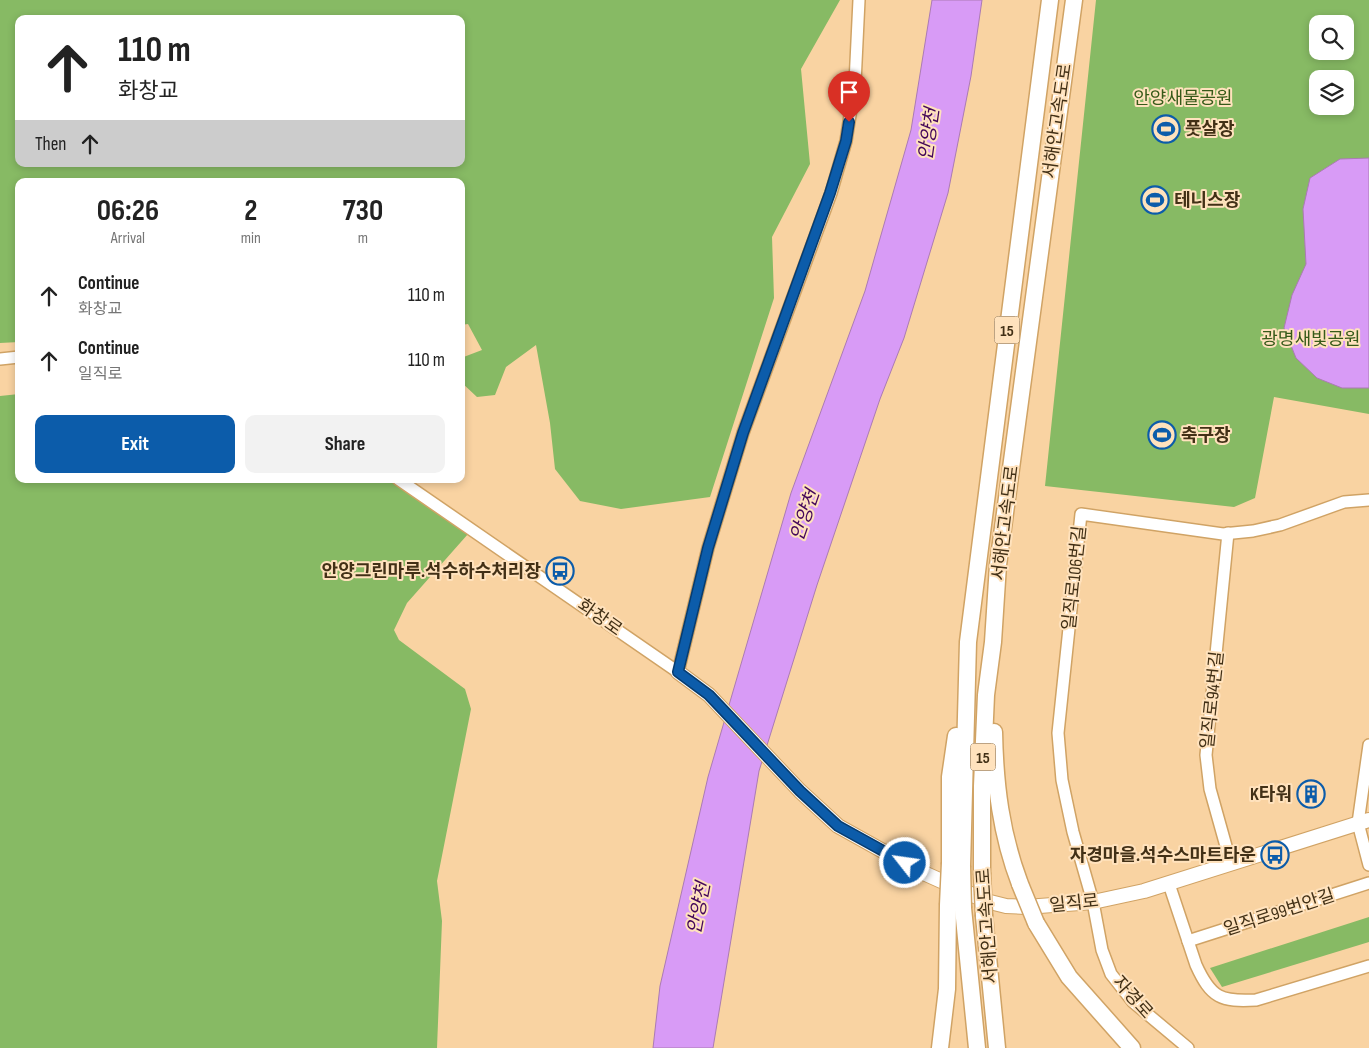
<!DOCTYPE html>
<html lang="en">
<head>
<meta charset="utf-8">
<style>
  :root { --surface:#fff; --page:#f2f2f2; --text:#222; --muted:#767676; --accent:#0c5caa }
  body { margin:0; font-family:"Sofia Sans Condensed","Noto Sans KR",sans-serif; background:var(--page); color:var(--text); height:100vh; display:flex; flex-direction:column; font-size:19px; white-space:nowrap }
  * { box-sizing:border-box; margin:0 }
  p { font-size:16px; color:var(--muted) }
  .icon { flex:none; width:28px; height:28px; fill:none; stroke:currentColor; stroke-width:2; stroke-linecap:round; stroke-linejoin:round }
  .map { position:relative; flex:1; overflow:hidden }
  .drawer { position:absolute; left:15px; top:178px; width:450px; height:305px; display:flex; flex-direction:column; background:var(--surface); border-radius:10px; box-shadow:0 2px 8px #0003 }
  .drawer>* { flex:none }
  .guide { position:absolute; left:15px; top:15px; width:450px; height:152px; border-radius:10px; box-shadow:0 2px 8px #0003; background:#fff; color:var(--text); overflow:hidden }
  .controls { position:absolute; left:1309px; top:15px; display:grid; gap:10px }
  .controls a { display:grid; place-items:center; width:45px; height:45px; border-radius:10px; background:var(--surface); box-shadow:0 2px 8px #0003; font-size:25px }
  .pin { position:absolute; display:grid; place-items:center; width:42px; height:42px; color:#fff; margin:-51px -21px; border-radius:50% 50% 50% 0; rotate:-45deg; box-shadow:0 0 5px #0007 }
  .pin .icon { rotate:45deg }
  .me { position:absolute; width:55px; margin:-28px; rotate:300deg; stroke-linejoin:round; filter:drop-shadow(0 0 4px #0008) }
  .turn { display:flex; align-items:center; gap:18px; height:105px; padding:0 20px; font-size:22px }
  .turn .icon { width:65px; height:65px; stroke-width:2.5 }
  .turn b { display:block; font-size:35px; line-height:42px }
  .then { display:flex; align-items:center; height:48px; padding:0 20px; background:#0003; gap:10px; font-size:19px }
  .eta { display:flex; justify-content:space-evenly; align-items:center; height:85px; text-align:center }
  .eta b { font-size:30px; font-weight:700; line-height:35px }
  .button { display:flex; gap:10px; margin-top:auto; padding:10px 20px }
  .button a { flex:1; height:58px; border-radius:10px; background:var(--accent); color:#fff; font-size:20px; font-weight:700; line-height:58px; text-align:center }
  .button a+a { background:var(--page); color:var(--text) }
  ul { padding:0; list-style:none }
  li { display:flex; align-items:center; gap:15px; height:65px; padding:0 20px }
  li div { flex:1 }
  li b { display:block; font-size:19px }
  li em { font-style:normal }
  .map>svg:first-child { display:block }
  .green { fill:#87ba64; fill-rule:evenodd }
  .water { fill:#d89bf6; stroke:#ab7bb3 }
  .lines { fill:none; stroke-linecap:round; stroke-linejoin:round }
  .minor-casing { stroke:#d0a365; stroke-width:14 }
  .major-casing { stroke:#d0a365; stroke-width:16 }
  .highway-casing { stroke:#d0a365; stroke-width:19 }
  .minor { stroke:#fff; stroke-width:11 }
  .major { stroke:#fff; stroke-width:14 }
  .highway { stroke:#fff; stroke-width:16 }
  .highway-bridge-casing { stroke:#d0a365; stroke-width:19; stroke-linecap:butt }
  .highway-bridge { stroke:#fff; stroke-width:16 }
  .route-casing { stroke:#083c6e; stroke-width:12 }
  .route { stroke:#0c5caa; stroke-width:9 }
  .labels { text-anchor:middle; stroke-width:4; stroke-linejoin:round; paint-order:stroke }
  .shield { fill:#ffe2bd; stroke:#7b6548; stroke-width:1 }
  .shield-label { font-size:16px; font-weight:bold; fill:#423016 }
  .park-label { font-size:18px; fill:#365a19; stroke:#ffe2bd }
  .street-label { font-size:18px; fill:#423016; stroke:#ffe2bd }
  .poi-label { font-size:18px; font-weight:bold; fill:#423016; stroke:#ffe2bd; text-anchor:start }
  .water-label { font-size:19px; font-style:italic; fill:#44075a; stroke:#ffe2bd }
</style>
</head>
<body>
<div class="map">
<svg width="1369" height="1048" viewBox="0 0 1369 1048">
  <rect width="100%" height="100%" fill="#f9d3a2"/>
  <!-- green -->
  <g class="green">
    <path d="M0,0H840L801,69L810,164L772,237L774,298L710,497L621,509L580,501L555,469L550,423L536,345L506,367L495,395L477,397L461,382V358L482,350L468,324L461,325V181H19V342L0,343ZM19,19H461V164H19Z"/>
    <path d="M1096,0H1369V414L1274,397L1255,498L1234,507L1045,486ZM1318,24H1345V51H1318ZM1318,79H1345V106H1318Z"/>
    <polygon points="19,394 19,479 395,479 468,534 407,603 394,630 399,640 465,689 471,709 437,881 442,921 437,1048 0,1048 0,396"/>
    <polygon points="1369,917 1369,942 1222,987 1210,968"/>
  </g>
  <!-- water -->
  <g class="water">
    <polygon points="932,0 982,0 971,76 948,193 904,338 880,399 817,585 759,771 713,1048 653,1048 660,986 708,777 791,493 865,291 911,130"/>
    <polygon points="1369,158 1369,388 1342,388 1317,378 1296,358 1284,328 1292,295 1306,264 1303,209 1310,178 1340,159"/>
  </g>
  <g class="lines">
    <!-- minor casing -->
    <g class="minor-casing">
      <g id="minor">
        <polyline points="0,359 19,357"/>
        <polyline points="398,479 678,672 708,548 743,433 831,193 846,141 855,83 859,0"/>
        <polyline points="1228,533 1206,755 1210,789 1231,864"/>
        <polyline points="1369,745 1358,823 1369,865"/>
        <path d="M1169,884L1196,965C1211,998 1221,1002 1256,1000L1369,966"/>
        <polyline points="1188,941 1369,883"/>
        <polyline points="1188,1048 1133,1002 1111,974 1102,950 1093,902 1073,832 1062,780 1058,733 1081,514 1223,534 1253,531 1280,525 1344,502 1369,500"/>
      </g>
    </g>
    <!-- major casing -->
    <g class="major-casing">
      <polyline id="major" points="678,672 709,695 800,791 838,826 917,870 986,901 1006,906 1026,907 1093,902 1144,891 1369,820"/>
    </g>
    <!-- highway casing -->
    <g class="highway-casing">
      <g id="highway">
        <path d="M994,732C995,785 1001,834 1020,884"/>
        <polyline points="950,863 950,777 956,736"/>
        <polyline points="962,866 968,642 1050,0"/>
        <polyline points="982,873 982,786 986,695 993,642 998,565 1074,0"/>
        <polyline points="963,908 977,1048"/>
        <polyline points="984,916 997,1048"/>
        <polyline points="1036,923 1069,977 1132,1048"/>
        <polyline points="940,1048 947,989 948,905"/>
      </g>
    </g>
    <!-- minor -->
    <use href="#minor" class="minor"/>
    <!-- major -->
    <use href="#major" class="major"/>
    <!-- highway -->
    <use href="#highway" class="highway"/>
    <!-- highway-bridge casing -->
    <g class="highway-bridge-casing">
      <g id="highway-bridge">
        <polyline points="962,866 963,908"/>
        <polyline points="982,873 984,916"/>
        <polyline points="1020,884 1036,923"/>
        <polyline points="948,905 950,863"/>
      </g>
    </g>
    <!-- highway-bridge -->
    <use href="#highway-bridge" class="highway-bridge"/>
  </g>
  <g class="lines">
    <!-- route casing -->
    <g class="route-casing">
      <polyline id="route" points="849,122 846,141 830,193 743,433 708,548 678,672 709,695 800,791 838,826 905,863"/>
    </g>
    <!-- route -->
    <use href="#route" class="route"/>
  </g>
  <!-- icons -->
  <defs>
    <g id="stadium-ring" transform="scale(1.4375)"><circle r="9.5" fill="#ffe2bd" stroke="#0c5caa" stroke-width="1.5"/><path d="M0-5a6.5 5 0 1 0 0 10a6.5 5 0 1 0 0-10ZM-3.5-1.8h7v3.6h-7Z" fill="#0c5caa"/></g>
    <g id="bus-ring" transform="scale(1.4375)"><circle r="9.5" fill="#ffe2bd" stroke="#0c5caa" stroke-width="1.5"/><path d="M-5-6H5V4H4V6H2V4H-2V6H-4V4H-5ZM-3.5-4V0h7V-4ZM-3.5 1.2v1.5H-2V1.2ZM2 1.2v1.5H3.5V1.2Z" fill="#0c5caa"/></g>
    <g id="building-ring" transform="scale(1.4375)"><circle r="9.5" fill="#ffe2bd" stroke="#0c5caa" stroke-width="1.5"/><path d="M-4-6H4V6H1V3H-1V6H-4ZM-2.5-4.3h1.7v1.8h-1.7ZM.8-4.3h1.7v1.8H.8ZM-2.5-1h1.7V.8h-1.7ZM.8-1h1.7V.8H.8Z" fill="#0c5caa"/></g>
  </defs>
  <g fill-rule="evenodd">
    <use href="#stadium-ring" x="1166" y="129"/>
    <use href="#stadium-ring" x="1155" y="200"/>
    <use href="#stadium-ring" x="1162" y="435"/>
    <use href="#bus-ring" x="560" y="571"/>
    <use href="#building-ring" x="1311" y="794"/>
    <use href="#bus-ring" x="1275" y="855"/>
  </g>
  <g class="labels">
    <!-- shield labels -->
    <g class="shield">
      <rect x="994.5" y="316.5" width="25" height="27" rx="4"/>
      <rect x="970.5" y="743.5" width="25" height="27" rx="4"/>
    </g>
    <g class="shield-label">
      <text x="1007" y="336">15</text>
      <text x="983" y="763">15</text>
    </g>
    <!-- park labels -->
    <g class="park-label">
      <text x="1183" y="104">안양새물공원</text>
      <text x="1311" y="345">광명새빛공원</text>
    </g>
    <!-- street labels -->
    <g class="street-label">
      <text transform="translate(1057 121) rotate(-82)" y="6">서해안고속도로</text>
      <text transform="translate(1005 523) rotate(-83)" y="6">서해안고속도로</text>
      <text transform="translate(1074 578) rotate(-84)" y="6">일직로106번길</text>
      <text transform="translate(600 617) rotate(35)" y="6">화창로</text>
      <text transform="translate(1212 700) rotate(-84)" y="6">일직로94번길</text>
      <text transform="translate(1074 903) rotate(-6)" y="6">일직로</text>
      <text transform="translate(1279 912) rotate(-18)" y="6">일직로99번안길</text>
      <text transform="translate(987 926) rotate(-94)" y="6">서해안고속도로</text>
      <text transform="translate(1133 997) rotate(48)" y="6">자경로</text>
    </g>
    <!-- poi labels -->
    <g class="poi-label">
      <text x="1185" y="135">풋살장</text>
      <text x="1174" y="206">테니스장</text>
      <text x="1181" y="441">축구장</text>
      <text x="541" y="577" text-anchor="end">안양그린마루.석수하수처리장</text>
      <text x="1292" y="800" text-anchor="end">K타워</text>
      <text x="1256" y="861" text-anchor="end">자경마을.석수스마트타운</text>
    </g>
    <!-- water labels -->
    <g class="water-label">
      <text transform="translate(928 134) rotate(-82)" y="7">안양천</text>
      <text transform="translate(804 515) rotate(-71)" y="7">안양천</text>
      <text transform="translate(698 908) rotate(-79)" y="7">안양천</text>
    </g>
  </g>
</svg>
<div class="controls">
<a><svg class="icon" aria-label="search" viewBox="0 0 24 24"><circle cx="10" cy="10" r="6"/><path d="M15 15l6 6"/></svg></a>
<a><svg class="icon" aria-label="layers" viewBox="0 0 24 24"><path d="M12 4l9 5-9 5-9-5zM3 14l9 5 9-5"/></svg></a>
</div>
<div class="pin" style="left:849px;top:122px;background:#d93025"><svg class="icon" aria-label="arrive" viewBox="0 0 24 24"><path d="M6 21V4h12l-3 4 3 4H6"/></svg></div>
<svg class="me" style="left:905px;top:863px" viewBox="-20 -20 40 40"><circle r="17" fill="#0c5caa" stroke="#fff" stroke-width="3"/><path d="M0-11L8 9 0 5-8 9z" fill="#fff"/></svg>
<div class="guide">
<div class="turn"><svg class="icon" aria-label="ahead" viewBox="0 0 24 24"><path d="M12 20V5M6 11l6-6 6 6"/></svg><div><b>110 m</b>화창교</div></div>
<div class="then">Then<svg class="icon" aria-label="ahead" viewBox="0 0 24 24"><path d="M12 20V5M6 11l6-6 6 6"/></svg></div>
</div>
<section class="drawer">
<div class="eta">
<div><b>06:26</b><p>Arrival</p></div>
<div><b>2</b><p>min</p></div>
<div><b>730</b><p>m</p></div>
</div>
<ul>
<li><svg class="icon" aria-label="ahead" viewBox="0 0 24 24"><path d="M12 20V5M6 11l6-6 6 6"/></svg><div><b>Continue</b><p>화창교</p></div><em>110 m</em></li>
<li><svg class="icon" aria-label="ahead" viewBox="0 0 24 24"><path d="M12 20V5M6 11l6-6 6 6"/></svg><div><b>Continue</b><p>일직로</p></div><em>110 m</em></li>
</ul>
<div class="button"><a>Exit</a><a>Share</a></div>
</section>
</div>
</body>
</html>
